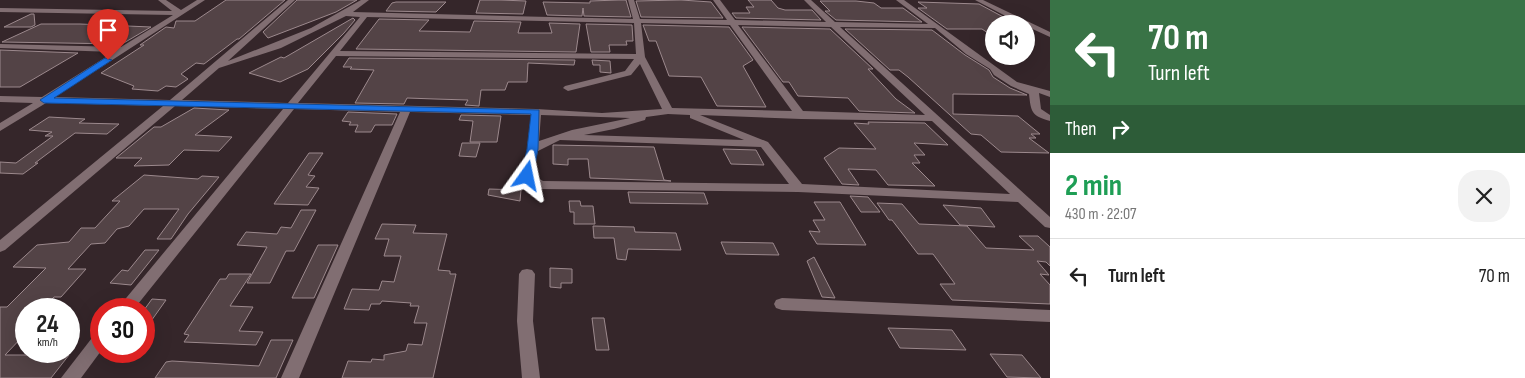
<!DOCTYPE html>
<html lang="en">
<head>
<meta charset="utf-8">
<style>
  :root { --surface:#fff; --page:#f2f2f2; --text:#222; --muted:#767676; --line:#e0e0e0 }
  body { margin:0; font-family:"Sofia Sans Condensed",sans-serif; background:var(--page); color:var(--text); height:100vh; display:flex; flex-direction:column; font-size:19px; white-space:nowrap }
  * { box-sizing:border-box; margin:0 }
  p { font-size:16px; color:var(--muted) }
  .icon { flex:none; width:28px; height:28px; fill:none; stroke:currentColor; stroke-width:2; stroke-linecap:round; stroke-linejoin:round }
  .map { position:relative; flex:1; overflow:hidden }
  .drawer { display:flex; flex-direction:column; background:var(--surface); width:475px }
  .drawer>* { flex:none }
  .guide { background:#397346; color:#fff; overflow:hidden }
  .buttons { position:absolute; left:985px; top:15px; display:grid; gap:10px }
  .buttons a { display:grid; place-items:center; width:50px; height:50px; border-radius:50%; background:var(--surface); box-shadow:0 5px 20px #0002; font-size:25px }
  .speed { position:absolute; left:15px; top:298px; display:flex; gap:10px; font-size:25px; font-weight:700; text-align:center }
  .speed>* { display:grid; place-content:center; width:65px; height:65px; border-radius:50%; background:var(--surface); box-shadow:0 5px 20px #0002; line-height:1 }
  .speed small { font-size:12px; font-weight:400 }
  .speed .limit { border:8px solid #d22; background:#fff; color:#111 }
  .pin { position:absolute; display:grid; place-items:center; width:42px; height:42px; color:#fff; margin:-51px -21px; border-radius:50% 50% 50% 0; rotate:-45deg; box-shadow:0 0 5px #0007 }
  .pin .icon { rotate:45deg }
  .me { position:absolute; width:55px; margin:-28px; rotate:12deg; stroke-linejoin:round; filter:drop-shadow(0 0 4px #0008) }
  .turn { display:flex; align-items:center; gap:18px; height:105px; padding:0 15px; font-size:22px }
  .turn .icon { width:65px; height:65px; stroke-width:2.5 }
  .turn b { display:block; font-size:35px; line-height:42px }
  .then { display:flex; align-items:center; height:48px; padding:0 15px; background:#0003; gap:10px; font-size:19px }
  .round { display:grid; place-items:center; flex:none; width:52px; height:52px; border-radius:20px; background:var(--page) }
  .overview { display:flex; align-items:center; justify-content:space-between; height:85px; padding:0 15px }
  h1 { font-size:30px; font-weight:700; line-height:38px; color:#1e9e55 }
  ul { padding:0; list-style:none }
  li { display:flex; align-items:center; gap:15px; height:75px; padding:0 15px; border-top:1px solid var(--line) }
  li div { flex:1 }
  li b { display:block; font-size:19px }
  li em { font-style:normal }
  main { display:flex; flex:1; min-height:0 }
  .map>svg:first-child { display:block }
  .building { fill:#534346; stroke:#9c898d }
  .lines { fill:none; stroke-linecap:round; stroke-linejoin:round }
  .street { fill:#816e72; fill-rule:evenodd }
  .route { fill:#1a73e8; stroke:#114b97 }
</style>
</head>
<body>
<main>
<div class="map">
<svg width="1050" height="378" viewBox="0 0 1050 378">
  <rect width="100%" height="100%" fill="#35262a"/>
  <!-- building -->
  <g class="building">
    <polygon points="226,0 285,0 239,39 237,39 204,64 196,63 181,74 188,79 176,87 166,86 158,91 132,89 134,86 101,73 144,45 140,45 166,27 174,28 176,21 195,21"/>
    <polygon points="297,0 357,0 336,12 268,38 263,32"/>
    <polygon points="480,0 500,0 526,1 523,14 476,13"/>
    <polygon points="619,0 626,0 631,17 584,16 583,8 582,16 547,15 543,2 590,3 590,1"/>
    <polygon points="681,0 711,2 723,18 641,17 636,1"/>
    <polygon points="748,0 771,0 778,8 785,10 812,10 821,20 736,18 732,13 750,13 746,7 754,7"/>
    <polygon points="820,1 856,1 874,3 881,8 903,8 922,22 836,20 825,11 830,11"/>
    <polygon points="396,2 446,2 436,12 386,11 392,3"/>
    <polygon points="918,2 979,4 1009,20 1009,23 994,23 994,37 982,29 947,29 918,8 927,8"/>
    <polygon points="31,14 34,14 35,25 31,27 4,27"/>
    <polygon points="353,18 355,20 344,33 308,69 280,82 249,73 281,57 284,58"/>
    <polygon points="379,19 429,20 419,31 470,32 474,21 521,22 518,33 552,33 549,23 580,24 576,52 356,49"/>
    <polygon points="41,24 80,24 151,27 122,44 2,42"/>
    <polygon points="586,24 632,25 633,41 626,41 627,45 609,45 610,52 591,52"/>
    <polygon points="643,25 729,27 753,60 743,66 766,107 717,106 701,77 669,76 656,41 649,41"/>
    <polygon points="742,27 830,29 873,69 868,69 896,99 915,113 859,111 848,98 798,96 789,82 783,82"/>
    <polygon points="845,29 932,30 965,55 989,70 993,77 1010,88 1027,95 953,94 953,114 1018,116 1040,134 1031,134 1036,138 1029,138 1049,153 1001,152 981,135 971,134 908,77 899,70 890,70"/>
    <polygon points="0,50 78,53 20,87 0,87"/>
    <polygon points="349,58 575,60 574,65 528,63 527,82 508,82 505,90 481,90 479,106 465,105 468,100 435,99 407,98 404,104 355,103 374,70 350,69 352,67 343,67"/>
    <polygon points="592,60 610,61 611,73 600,72 600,65 593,65"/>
    <polygon points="194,108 229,110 195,135 232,137 219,151 184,150 169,165 134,166 142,158 116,158 154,127 161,127"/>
    <polygon points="348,112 397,114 392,125 375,125 371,132 355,132 358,125 349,125 351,122 342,121"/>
    <polygon points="461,115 501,116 497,142 470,142 473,121 459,120"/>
    <polygon points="49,117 85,119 79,123 119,124 107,134 75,133 35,163 38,163 23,174 0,173 0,162 16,163 53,136 45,136 52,132 29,130"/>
    <polygon points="868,122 925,123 948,145 914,143 925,155 914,155 920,163 912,163 935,186 888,185 876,170 848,169 859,185 842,184 824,158 839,148 876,149 854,123 869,124"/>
    <polygon points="462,143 480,143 476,157 459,156"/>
    <polygon points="553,145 654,147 664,180 671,181 590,178 588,159 568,159 568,165 553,164"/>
    <polygon points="723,149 756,150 764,165 731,164"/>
    <polygon points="309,153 323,153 308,175 315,176 306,187 319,188 308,205 274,204"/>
    <polygon points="144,175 198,179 202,176 219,177 188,214 171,239 157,239 179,209 144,209 129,226 117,229 105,243 91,244 68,269 86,269 61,297 54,297 42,309 26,309 26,333 5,355 46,355 48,353 69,355 51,378 0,378 0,307 7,307 46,268 13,267 37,245 69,242 81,228 95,228 120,201 112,201"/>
    <polygon points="489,189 521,190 520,201 488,195"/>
    <polygon points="628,192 704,193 708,204 630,203"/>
    <polygon points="850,196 868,197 880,212 861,212"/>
    <polygon points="569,201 580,201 581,206 593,206 595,224 574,224 574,212 570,212"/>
    <polygon points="814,202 840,202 866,245 817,244 809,231 820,232 813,220 825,220"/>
    <polygon points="877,203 902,204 919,224 967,226 986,248 1034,250 1019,236 1038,236 1050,247 1050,266 1046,262 1037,261 1049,275 1040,274 1050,285 1050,304 952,300 940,284 955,284 933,254 918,254 892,220 889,220"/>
    <polygon points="943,205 981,208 995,227 960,225"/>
    <polygon points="301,210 316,210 294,251 286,251 270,283 247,283 267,247 237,245 246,232 277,234 281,227 291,228"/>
    <polygon points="382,224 416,225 413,233 447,234 438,270 450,271 450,274 456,274 433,378 342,378 348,361 371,362 372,359 384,360 384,355 406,351 408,344 422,345 427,323 414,323 419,306 410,306 411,303 382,301 380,304 371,304 369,310 344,309 352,289 379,290 382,281 394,282 401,256 384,256 389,239 375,239"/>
    <polygon points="593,226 634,227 635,232 676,233 681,250 628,249 626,260 617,259 614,238 594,238"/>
    <polygon points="721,242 773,243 779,255 726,254"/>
    <polygon points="318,245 338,245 314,298 292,298"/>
    <polygon points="145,250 159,250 131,285 110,283 122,270 128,271"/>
    <polygon points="814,257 835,298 822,297 807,261"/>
    <polygon points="550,268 572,269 572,283 561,283 561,288 550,287"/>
    <polygon points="229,274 251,274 230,306 253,307 239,331 263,332 256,345 184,342 189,335 184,334 220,279 226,279"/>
    <polygon points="152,299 166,300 144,331 144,310"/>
    <polygon points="592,318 604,318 609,350 596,350"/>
    <polygon points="888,328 952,330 966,350 900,348"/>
    <polygon points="271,340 293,340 276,378 155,378 166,362 172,361 259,366"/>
    <polygon points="990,354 1022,355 1041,378 1007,377"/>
  </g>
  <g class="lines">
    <!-- street -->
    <g class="street">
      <path d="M158,0H166L181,10L197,0H205L55,97L170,100L288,0H295L228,61L311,28L361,0H369L353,12L633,19L628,0H634L640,19L727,20L713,0H720L735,20L826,22L804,0H811L835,22L928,24L896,0H904L1017,82L1050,91V97L1039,93L1041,109L1050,115V121C1031,116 1031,111 1029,94L1011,86L994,75L990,69L966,54L935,28L840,27L1050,217V228L1045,227L1018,202L798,192L540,189L536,188L521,176L527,149L531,115L410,112L299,378H281L400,112L294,109L134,309H117L283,109L175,106L5,250L0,252V240L163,106L46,103L0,131V123L33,103L0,102V96L42,97L114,52L0,48V44L121,47L173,15L0,12V8L172,11ZM346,16L360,17L288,103L182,100L219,68L281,48ZM367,17L634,23L636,54L340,51ZM641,23L730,25L792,111L672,108L645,57ZM738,25L831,27L925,115L803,111ZM336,56L634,59L625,71L565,86L563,88L568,91L631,75L640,64L662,109L602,113L536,109L298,103ZM668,114L690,115V118L744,140L584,135L614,129L645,120L646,117ZM541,115L630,118L572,130L539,141ZM700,115L801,119L932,121L1010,194L802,184L768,142ZM560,140L761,147L789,184L543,181L533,175L538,151Z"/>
      <polygon points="975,0 983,0 1050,32 1050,37 1026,26 1026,24 1021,24"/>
      <polygon points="527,269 532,270 535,274 533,321 540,378 522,378 517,321 519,274 522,270"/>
      <polygon points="782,298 1050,310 1050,322 782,310 776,308 774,304 776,300"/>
      <polygon points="101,332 101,351 81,378 61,378 95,334"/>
    </g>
  </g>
  <!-- route -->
  <polygon class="route" points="105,58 112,60 54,98 539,110 538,149 533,176 527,179 521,176 527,149 531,114 44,103 40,100"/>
</svg>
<div class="buttons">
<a><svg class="icon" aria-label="sound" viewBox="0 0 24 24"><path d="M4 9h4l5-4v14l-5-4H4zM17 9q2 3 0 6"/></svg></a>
</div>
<div class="speed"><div>24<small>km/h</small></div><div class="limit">30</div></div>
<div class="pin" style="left:108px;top:60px;background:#d93025"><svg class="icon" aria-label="arrive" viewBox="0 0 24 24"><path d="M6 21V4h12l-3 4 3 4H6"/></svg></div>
<svg class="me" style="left:527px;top:176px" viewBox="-20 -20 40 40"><path d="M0-17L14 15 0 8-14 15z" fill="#1a73e8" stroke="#fff" stroke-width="4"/></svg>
</div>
<section class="drawer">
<div class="guide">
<div class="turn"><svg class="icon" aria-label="left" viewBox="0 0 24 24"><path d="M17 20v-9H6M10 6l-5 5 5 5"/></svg><div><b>70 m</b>Turn left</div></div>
<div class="then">Then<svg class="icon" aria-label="right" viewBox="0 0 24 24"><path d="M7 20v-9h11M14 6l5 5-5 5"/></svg></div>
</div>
<div class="overview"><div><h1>2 min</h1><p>430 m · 22:07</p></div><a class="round"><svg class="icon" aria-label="close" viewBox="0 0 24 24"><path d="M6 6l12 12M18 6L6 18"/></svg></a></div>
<ul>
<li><svg class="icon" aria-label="left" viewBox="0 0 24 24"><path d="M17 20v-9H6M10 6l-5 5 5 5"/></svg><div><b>Turn left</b></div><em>70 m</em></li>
</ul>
</section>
</main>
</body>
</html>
